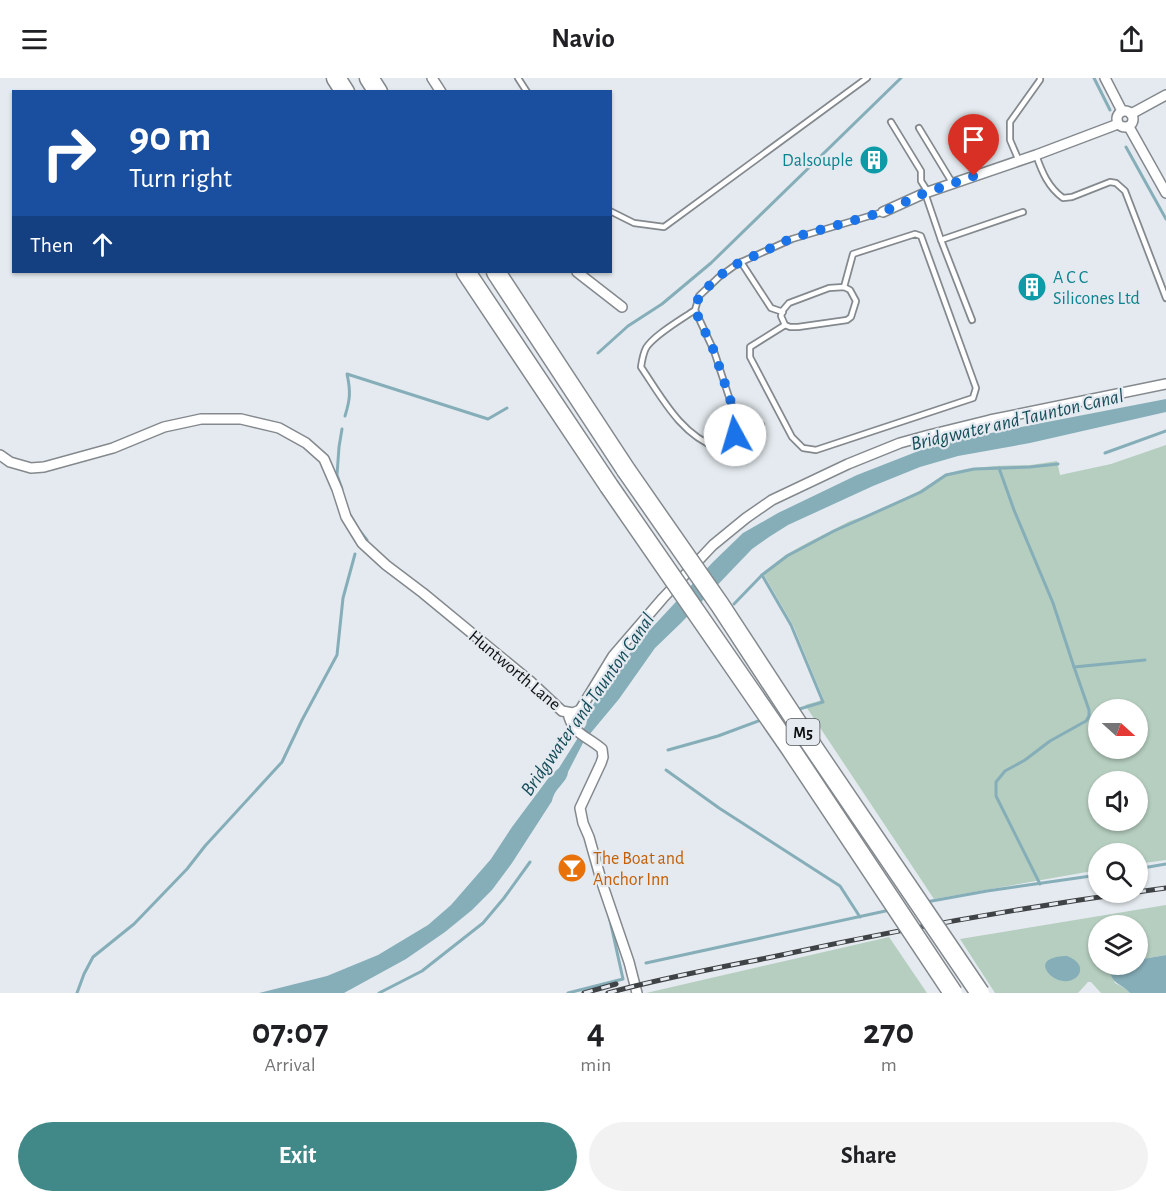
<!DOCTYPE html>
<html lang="en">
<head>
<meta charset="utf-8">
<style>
  :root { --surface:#fff; --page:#f2f2f2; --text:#202124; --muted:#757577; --accent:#418988 }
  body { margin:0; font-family:"Alegreya Sans",sans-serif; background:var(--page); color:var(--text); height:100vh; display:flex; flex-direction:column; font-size:22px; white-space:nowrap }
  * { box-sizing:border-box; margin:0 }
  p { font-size:20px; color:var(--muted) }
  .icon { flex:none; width:33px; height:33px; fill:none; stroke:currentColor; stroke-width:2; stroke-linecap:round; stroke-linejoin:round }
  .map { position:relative; height:915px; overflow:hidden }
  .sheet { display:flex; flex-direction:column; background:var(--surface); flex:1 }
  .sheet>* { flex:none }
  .guide { position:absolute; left:12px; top:12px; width:600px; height:183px; border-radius:0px; box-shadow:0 2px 4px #0004; background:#1a4fa0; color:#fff; overflow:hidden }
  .needle { width:39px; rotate:111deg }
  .controls { position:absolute; left:1088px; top:621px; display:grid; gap:12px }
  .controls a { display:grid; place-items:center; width:60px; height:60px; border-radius:50%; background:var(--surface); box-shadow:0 2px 4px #0004; font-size:30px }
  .pin { position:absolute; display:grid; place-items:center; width:51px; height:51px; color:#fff; margin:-62px -26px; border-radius:50% 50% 50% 0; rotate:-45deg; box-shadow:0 0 6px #0007 }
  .pin .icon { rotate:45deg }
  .me { position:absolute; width:66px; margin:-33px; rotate:354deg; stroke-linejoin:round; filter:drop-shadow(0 0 4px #0008) }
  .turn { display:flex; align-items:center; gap:21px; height:126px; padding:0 18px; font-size:27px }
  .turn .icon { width:78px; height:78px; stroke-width:2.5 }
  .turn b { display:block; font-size:42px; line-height:51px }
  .then { display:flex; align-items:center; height:57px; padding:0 18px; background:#0003; gap:12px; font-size:22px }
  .eta { display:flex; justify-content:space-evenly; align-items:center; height:102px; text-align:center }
  .eta b { font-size:36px; font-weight:700; line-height:42px }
  .cta { display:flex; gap:12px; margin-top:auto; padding:12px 18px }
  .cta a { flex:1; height:69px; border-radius:36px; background:var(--accent); color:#fff; font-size:24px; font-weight:700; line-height:69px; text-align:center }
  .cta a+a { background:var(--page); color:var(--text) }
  header { display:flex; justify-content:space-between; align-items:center; height:78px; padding:0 18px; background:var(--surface); font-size:27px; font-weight:700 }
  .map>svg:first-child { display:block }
  .green { fill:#b5cebf; fill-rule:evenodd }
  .water { fill:#86aeb9 }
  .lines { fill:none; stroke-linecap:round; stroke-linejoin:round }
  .stream { stroke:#86aeb9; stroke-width:3 }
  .lane-casing { stroke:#84898e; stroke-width:8 }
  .street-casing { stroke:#84898e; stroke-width:12 }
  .highway-casing { stroke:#84898e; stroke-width:21 }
  .lane { stroke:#fff; stroke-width:4.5 }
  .street { stroke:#fff; stroke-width:9 }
  .highway { stroke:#fff; stroke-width:18 }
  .rail-casing { stroke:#404345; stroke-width:5 }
  .rail { stroke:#e4eaef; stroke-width:3; stroke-dasharray:9; stroke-linecap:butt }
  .highway-bridge-casing { stroke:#84898e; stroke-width:21; stroke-linecap:butt }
  .highway-bridge { stroke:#fff; stroke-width:18 }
  .route { stroke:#1a73e8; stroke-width:10; stroke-dasharray:0 18 }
  .labels { text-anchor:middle; stroke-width:4.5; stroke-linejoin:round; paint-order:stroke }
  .shield { fill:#e4eaef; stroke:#4e5154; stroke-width:1.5 }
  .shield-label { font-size:16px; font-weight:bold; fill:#0e1012 }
  .culture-label { font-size:18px; fill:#0d838f; stroke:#e4eaef; text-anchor:end }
  .street-label { font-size:18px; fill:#0e1012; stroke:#e4eaef }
  .food-label { font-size:18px; fill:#c56008; stroke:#e4eaef; text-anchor:start }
  .water-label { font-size:20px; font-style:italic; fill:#154d5a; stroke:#e4eaef }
</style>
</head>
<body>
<header><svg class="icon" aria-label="menu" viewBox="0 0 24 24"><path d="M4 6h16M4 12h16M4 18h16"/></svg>Navio<svg class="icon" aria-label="share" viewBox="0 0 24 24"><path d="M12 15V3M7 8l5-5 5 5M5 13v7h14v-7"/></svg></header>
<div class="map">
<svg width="1166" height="915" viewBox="0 0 1166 915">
  <rect width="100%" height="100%" fill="#e4eaef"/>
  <!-- green -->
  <g class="green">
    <path d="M1166,367V782L1137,786V776H1098V792L934,821L805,627L819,623L823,620L793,547L763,495L787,476L809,464L850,443L871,436L919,413L945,396L966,391L994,388L1031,387L1057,383L1060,397L1111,386ZM1098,632H1137V670H1098ZM1098,704H1137V742H1098Z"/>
    <polygon points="1166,827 1166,877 1137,882 1137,848 1098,848 1098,886 1115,887 1110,891 1115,905 1127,911 1130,915 1101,915 1091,904 1088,904 1078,915 995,915 960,861"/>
    <polygon points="889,859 927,915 646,915"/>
  </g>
  <!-- water -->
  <g class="water">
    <path d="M1166,321V334L1030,365L958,378L920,389L873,408L788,447L769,459L752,471L681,545L655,570L619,621L584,663L568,694C567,705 555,709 552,723L512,785L492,812L472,832L445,854L406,881L344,915H259L327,898L378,877L428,847L451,827L491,781L512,749L550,698L559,690L586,647L588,638L593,627L610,599L647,555L713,484L743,455L778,435L857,397L921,372L965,360Z"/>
    <path d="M1166,877V915H1130C1122,905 1111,907 1110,891L1115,887L1137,886V882Z"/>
    <path d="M1067,878C1096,889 1071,915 1050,897C1036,882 1055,878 1067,878Z"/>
  </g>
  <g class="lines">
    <!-- stream -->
    <g class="stream">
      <polyline points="1094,0 1110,32"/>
      <polyline points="1126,69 1166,141"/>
      <polyline points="598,275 628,248 662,226 711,185 901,0"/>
      <path d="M345,338C350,322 351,314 347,296L488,341L507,330"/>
      <polyline points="1105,375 1166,353"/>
      <polyline points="999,390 1014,432 1053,525 1074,589 1089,632 1089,638 1086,643 1050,663 1025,682 1005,693 996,704 996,718 1040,806"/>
      <polyline points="342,411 337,397 339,369 342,351"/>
      <polyline points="349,435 359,452 367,462"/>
      <polyline points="762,497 791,547 823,624 796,632"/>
      <polyline points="734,526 762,497 787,478 834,453 921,414 946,397 974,391 1030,389 1058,386"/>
      <polyline points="1074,589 1145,582"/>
      <polyline points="668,672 718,658 764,641"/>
      <polyline points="666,692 719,730 840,808 860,839"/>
      <polyline points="1137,791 1166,786"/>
      <polyline points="926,824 987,813 1098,797"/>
      <polyline points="646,885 890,832"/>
      <polyline points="77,915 84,896 93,879 134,846 187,791 205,768 282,684 302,642 337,577 343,520 355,476"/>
      <polyline points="379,915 422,893 483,845 504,820 530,784"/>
      <polyline points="568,915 623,901 609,838"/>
    </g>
    <!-- lane casing -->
    <g class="lane-casing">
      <g id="lane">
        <polyline points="518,0 527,14"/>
        <polyline points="891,44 921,93 921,103 928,114"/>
        <polyline points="919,50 953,106"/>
        <path d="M1036,77C1042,94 1048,109 1063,120L1072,119L1110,104L1116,105L1125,113L1166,220"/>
        <polyline points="1019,83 1010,62 1010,44 1040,2 1040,0"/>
        <polyline points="925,115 941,162 1023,134"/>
        <polyline points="610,133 634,145 664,149 867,0"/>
        <polyline points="941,162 972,242"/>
        <polyline points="741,184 771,230 783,234"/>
        <polygon points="844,209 850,212 856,223 851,239 847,242 798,249 790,249 785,247 781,238 783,232 789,225 829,210"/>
        <path d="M695,232C682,241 654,257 646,270C643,276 642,282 641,289C662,320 681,357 718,370L732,364L735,357L737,342L728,316L714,273L695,232L699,218L719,199L737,186L792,161L883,134"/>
        <polyline points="785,247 750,269 750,279 792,359 803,370 816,372 973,320 976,310 921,158 915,156 853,176 844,209"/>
        <polyline points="736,352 750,354 761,347"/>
      </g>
    </g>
    <!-- street casing -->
    <g class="street-casing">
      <g id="street">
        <polyline points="432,0 441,14"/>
        <polyline points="1105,0 1122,33"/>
        <circle cx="1125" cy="41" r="8"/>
        <polyline points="1131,36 1166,17"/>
        <polyline points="1129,49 1166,115"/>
        <polyline points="883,134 925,115 1036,77 1118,46"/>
        <polyline points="577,194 622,229"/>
        <polyline points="0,377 10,384 31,390 44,389 113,370 164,349 201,341 241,341 279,350 306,365 324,381 337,411 346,439 362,465 386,487 423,515 531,604 562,633 573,635 580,632 613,578 663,520 713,467 746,440 772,422 848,386 900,365 929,357 990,342 1166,306"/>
        <path d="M568,635C572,656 587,658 602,671L603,679L601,685L580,730L583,745L589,759L602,805L629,884L637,915"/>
      </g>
    </g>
    <!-- highway casing -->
    <g class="highway-casing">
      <g id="highway">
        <polyline points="336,0 345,14"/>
        <polyline points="369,0 378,14"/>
        <polyline points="466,194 609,408"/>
        <polyline points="496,194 626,392"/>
      </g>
    </g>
    <!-- lane -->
    <use href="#lane" class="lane"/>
    <!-- street -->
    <use href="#street" class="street"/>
    <!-- highway -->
    <use href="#highway" class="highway"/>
    <!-- rail casing -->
    <g class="rail-casing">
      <g id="rail">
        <polyline points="1137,814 1166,810"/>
        <polyline points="584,915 616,906"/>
        <path d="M608,915C662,900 717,890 772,879C892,853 1013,831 1134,814"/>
      </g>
    </g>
    <!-- rail -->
    <use href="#rail" class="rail"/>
    <!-- highway-bridge casing -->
    <g class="highway-bridge-casing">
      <g id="highway-bridge">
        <polyline points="626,392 720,527 809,663 980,915"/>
        <polyline points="609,408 790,670 953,915"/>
      </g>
    </g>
    <!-- highway-bridge -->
    <use href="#highway-bridge" class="highway-bridge"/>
  </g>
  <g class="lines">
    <!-- route -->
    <polyline class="route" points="735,357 737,342 714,273 695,232 699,218 719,198 737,186 792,160 883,134 925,115 974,98"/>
  </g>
  <!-- icons -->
  <defs>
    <g id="building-disc" transform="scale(1.5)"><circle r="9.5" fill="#0f9aa8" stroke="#e4eaef"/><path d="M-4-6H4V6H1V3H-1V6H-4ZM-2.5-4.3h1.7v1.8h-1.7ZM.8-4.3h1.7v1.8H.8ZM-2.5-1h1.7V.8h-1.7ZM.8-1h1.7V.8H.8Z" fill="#fff"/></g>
    <g id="bar-disc" transform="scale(1.5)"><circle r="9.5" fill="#e8710a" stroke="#e4eaef"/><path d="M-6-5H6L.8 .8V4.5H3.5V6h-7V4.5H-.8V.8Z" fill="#fff"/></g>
  </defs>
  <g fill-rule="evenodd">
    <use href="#building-disc" x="874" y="82"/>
    <use href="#building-disc" x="1032" y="209"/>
    <use href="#bar-disc" x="572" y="790"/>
  </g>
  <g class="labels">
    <!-- shield labels -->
    <rect class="shield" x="786.5" y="641" width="33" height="26" rx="4.5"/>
    <g class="shield-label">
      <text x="803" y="660">M5</text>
    </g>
    <!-- culture labels -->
    <g class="culture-label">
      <text x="853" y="88">Dalsouple</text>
      <text x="1053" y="205" text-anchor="start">A C C<tspan x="1053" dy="21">Silicones Ltd</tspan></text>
    </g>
    <!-- street labels -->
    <g class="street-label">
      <text transform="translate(515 592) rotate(40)" y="6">Huntworth Lane</text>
    </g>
    <!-- food labels -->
    <g class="food-label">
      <text x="593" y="786">The Boat and<tspan x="593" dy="21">Anchor Inn</tspan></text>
    </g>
    <!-- water labels -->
    <g class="water-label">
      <text transform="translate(1017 341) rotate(-13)" y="7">Bridgwater and Taunton Canal</text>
      <text transform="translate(587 626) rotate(-55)" y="7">Bridgwater and Taunton Canal</text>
    </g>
  </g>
</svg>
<div class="controls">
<a><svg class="needle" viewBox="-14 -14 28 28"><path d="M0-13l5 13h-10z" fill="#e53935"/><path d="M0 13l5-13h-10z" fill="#757577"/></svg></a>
<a><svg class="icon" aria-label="sound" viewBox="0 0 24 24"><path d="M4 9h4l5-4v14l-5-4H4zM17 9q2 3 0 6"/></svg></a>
<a><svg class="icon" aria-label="search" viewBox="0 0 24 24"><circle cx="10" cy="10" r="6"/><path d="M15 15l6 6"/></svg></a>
<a><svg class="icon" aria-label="layers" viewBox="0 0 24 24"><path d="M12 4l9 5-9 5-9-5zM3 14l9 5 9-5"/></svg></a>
</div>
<div class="pin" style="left:974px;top:98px;background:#d93025"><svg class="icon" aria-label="arrive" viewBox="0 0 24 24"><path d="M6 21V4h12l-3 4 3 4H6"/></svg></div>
<svg class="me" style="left:735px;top:357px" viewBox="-20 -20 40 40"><circle r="19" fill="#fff"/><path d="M0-13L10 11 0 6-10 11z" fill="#1a73e8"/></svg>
<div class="guide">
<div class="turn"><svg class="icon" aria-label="right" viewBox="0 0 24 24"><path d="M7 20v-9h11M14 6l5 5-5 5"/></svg><div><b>90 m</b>Turn right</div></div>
<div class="then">Then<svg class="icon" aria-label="ahead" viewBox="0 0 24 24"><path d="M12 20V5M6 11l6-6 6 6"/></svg></div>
</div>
</div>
<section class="sheet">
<div class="eta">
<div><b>07:07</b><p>Arrival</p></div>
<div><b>4</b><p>min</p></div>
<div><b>270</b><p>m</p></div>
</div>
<div class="cta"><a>Exit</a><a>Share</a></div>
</section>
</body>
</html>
